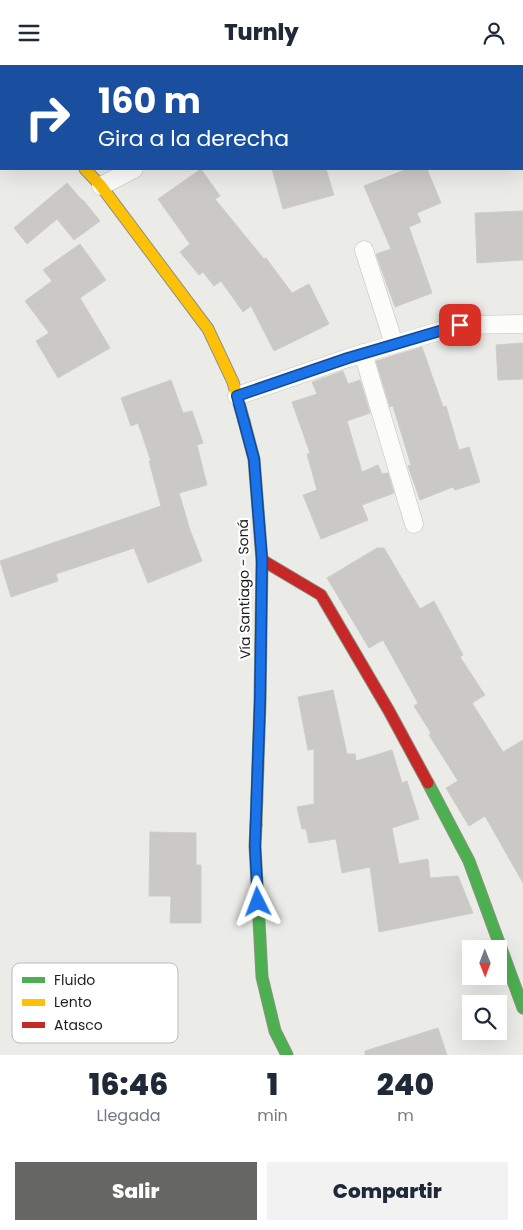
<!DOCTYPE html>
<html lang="es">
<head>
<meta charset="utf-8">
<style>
  :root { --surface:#fff; --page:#f2f2f3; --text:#1f2937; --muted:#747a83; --accent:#666664 }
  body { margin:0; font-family:Poppins,sans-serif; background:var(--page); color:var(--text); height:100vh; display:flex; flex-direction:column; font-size:19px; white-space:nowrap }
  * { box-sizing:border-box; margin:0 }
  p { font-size:16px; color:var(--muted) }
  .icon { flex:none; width:28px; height:28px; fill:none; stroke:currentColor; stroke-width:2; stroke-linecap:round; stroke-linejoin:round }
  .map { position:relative; height:990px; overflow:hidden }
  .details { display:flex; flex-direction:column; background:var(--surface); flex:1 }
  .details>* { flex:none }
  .banner { position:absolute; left:0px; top:0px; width:524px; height:105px; box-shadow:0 5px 20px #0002; background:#1a4fa0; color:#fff; overflow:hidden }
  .needle { width:32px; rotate:179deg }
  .controls { position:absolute; left:462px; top:875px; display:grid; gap:10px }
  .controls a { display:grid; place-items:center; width:45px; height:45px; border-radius:0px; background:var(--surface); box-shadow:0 5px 20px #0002; font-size:25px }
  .pin { position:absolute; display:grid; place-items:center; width:42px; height:42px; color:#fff; margin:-21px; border-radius:10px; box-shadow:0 2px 8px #0006 }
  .me { position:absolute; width:55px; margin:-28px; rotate:357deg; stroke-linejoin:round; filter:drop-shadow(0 0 4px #0008) }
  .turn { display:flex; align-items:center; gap:18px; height:105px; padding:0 15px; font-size:22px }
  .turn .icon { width:65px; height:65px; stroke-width:2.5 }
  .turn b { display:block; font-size:35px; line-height:42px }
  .eta { display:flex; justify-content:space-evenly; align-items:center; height:85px; text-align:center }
  .eta b { font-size:30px; font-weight:800; line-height:35px }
  .cta { display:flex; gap:10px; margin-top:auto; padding:10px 15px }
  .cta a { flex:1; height:58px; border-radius:0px; background:var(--accent); color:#fff; font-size:20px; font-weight:800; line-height:58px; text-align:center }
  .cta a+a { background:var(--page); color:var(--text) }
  header { display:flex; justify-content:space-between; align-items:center; height:65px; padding:0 15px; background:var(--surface); font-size:22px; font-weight:800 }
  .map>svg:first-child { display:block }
  .building { fill:#cac9c6; stroke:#cecdc9 }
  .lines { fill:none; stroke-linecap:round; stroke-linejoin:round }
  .street-casing { stroke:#c1c1bf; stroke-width:19 }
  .fast-casing { stroke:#8e9381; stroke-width:13 }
  .slow-casing { stroke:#8e9381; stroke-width:13 }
  .jam-casing { stroke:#8e9381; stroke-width:13 }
  .street { stroke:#fcfcfb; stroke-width:18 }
  .fast { stroke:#4caf50; stroke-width:11 }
  .slow { stroke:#ffc107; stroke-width:11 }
  .jam { stroke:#c62828; stroke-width:11 }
  .route-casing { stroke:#114b97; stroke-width:12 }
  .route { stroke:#1a73e8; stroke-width:9 }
  .labels { text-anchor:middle; stroke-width:4.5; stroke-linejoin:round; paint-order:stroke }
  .street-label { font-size:14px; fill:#1e1e1e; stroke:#fff }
  .key { fill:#fff; stroke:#bcbcbc; stroke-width:1 }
  .key-label { font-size:14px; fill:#1e1e1e }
</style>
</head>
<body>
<header><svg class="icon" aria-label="menu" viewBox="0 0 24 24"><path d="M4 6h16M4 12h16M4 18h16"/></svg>Turnly<svg class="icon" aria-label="person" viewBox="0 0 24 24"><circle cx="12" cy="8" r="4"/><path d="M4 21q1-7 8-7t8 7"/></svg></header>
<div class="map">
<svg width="523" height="990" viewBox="0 0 523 990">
  <rect width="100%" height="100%" fill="#ebebe7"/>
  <!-- building -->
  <g class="building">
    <polygon points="201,104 220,131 215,134 264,194 266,193 292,228 309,219 329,259 274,286 251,241 243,247 221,216 214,221 203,207 199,210 180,187 190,179 158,134"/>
    <polygon points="272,104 326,104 334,130 283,144"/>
    <polygon points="407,104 427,104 441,138 417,148 421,157 409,162 432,228 395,242 376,189 391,184 364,121"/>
    <polygon points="67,118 81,134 84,136 100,156 74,175 57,154 27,179 14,163"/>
    <polygon points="523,146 523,195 477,198 475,148"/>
    <polygon points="80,179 106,215 80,233 110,283 58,313 36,276 49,268 25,236 52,216 43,205"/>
    <polygon points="523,278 523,314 498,315 496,280"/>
    <polygon points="422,282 443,342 446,341 459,385 469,382 480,417 455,425 453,422 420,435 408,401 411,400 393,341 390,342 376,296"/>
    <polygon points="343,306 348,319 360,315 370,348 347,356 362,407 378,400 382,409 388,408 394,428 362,440 368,455 321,474 303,430 317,425 307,389 310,388 292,337 317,329 312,317"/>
    <polygon points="171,315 183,348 192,346 203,378 197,380 207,420 179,428 190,465 202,496 148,518 134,483 56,509 58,516 11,532 0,496 161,441 149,396 151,396 138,358 131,361 121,333"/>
    <polygon points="377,483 384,483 420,544 434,536 463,590 460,592 485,630 472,638 503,687 523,675 523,818 485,751 469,761 446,723 458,716 429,670 431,668 414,641 418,638 383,575 369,583 327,513"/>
    <polygon points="333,625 347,689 355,689 356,696 392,685 402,718 407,716 419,754 392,763 399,799 428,794 430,813 458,811 473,848 379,867 370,802 342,808 336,774 309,778 306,764 302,764 297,742 314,739 314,684 308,685 298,632"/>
    <polygon points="150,767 196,768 196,800 201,800 201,858 170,858 171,831 149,831"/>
    <polygon points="438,963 447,990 365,990 365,986"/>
  </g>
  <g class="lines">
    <!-- street casing -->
    <g class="street-casing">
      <g id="street">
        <polyline points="332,1 334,0"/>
        <polyline points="0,12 1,14"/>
        <polyline points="101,121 134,104"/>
        <polyline points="364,185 394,279"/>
        <polyline points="363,288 414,459"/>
        <polyline points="237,331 348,293 460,260 523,259"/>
      </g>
    </g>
    <!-- fast casing -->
    <g class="fast-casing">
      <g id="fast">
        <polyline points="428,718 469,796 523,943"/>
        <polyline points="256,760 255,781 262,912 275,966 287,990"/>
      </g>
    </g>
    <!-- slow casing -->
    <g class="slow-casing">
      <polyline id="slow" points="85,104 101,121 208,264 233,317 244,356"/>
    </g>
    <!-- jam casing -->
    <g class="jam-casing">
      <g id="jam">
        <polyline points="0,55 1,55"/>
        <polyline points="244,356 254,394 262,495 260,636 256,760"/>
        <polyline points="262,495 321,530 389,646 428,718"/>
      </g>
    </g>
    <!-- street -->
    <use href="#street" class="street"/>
    <!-- fast -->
    <use href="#fast" class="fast"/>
    <!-- slow -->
    <use href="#slow" class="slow"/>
    <!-- jam -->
    <use href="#jam" class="jam"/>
  </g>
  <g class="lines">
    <!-- route casing -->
    <g class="route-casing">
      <polyline id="route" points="258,837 255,781 260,636 262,495 254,394 237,331 348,293 460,260"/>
    </g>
    <!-- route -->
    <use href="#route" class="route"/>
  </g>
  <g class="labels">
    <!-- street labels -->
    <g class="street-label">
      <text transform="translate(244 524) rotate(-91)" y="5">Vía Santiago - Soná</text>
    </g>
  </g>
  <!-- legend -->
  <rect x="12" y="898" width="166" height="80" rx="8" class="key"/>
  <rect x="22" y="912" width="23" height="6" fill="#4caf50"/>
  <rect x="22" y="934" width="23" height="7" fill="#ffc107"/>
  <rect x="22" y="957" width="23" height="6" fill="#c62828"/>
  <g class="key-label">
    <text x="54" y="920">Fluido</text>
    <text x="54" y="942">Lento</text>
    <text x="54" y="965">Atasco</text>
  </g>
</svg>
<div class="controls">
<a><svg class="needle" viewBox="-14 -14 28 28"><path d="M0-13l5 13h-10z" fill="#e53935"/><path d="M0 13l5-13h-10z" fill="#747a83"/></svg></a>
<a><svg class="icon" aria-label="search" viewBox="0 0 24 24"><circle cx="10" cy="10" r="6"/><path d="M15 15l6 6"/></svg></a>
</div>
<div class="pin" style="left:460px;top:260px;background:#d93025"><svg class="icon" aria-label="arrive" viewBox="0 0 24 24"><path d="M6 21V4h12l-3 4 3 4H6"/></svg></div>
<svg class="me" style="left:258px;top:837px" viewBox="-20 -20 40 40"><path d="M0-17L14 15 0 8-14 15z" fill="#1a73e8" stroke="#fff" stroke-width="4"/></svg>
<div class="banner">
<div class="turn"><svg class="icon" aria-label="right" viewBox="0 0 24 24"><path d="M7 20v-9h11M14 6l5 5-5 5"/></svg><div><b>160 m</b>Gira a la derecha</div></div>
</div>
</div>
<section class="details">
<div class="eta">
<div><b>16:46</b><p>Llegada</p></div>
<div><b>1</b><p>min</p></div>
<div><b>240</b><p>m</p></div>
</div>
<div class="cta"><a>Salir</a><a>Compartir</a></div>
</section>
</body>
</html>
